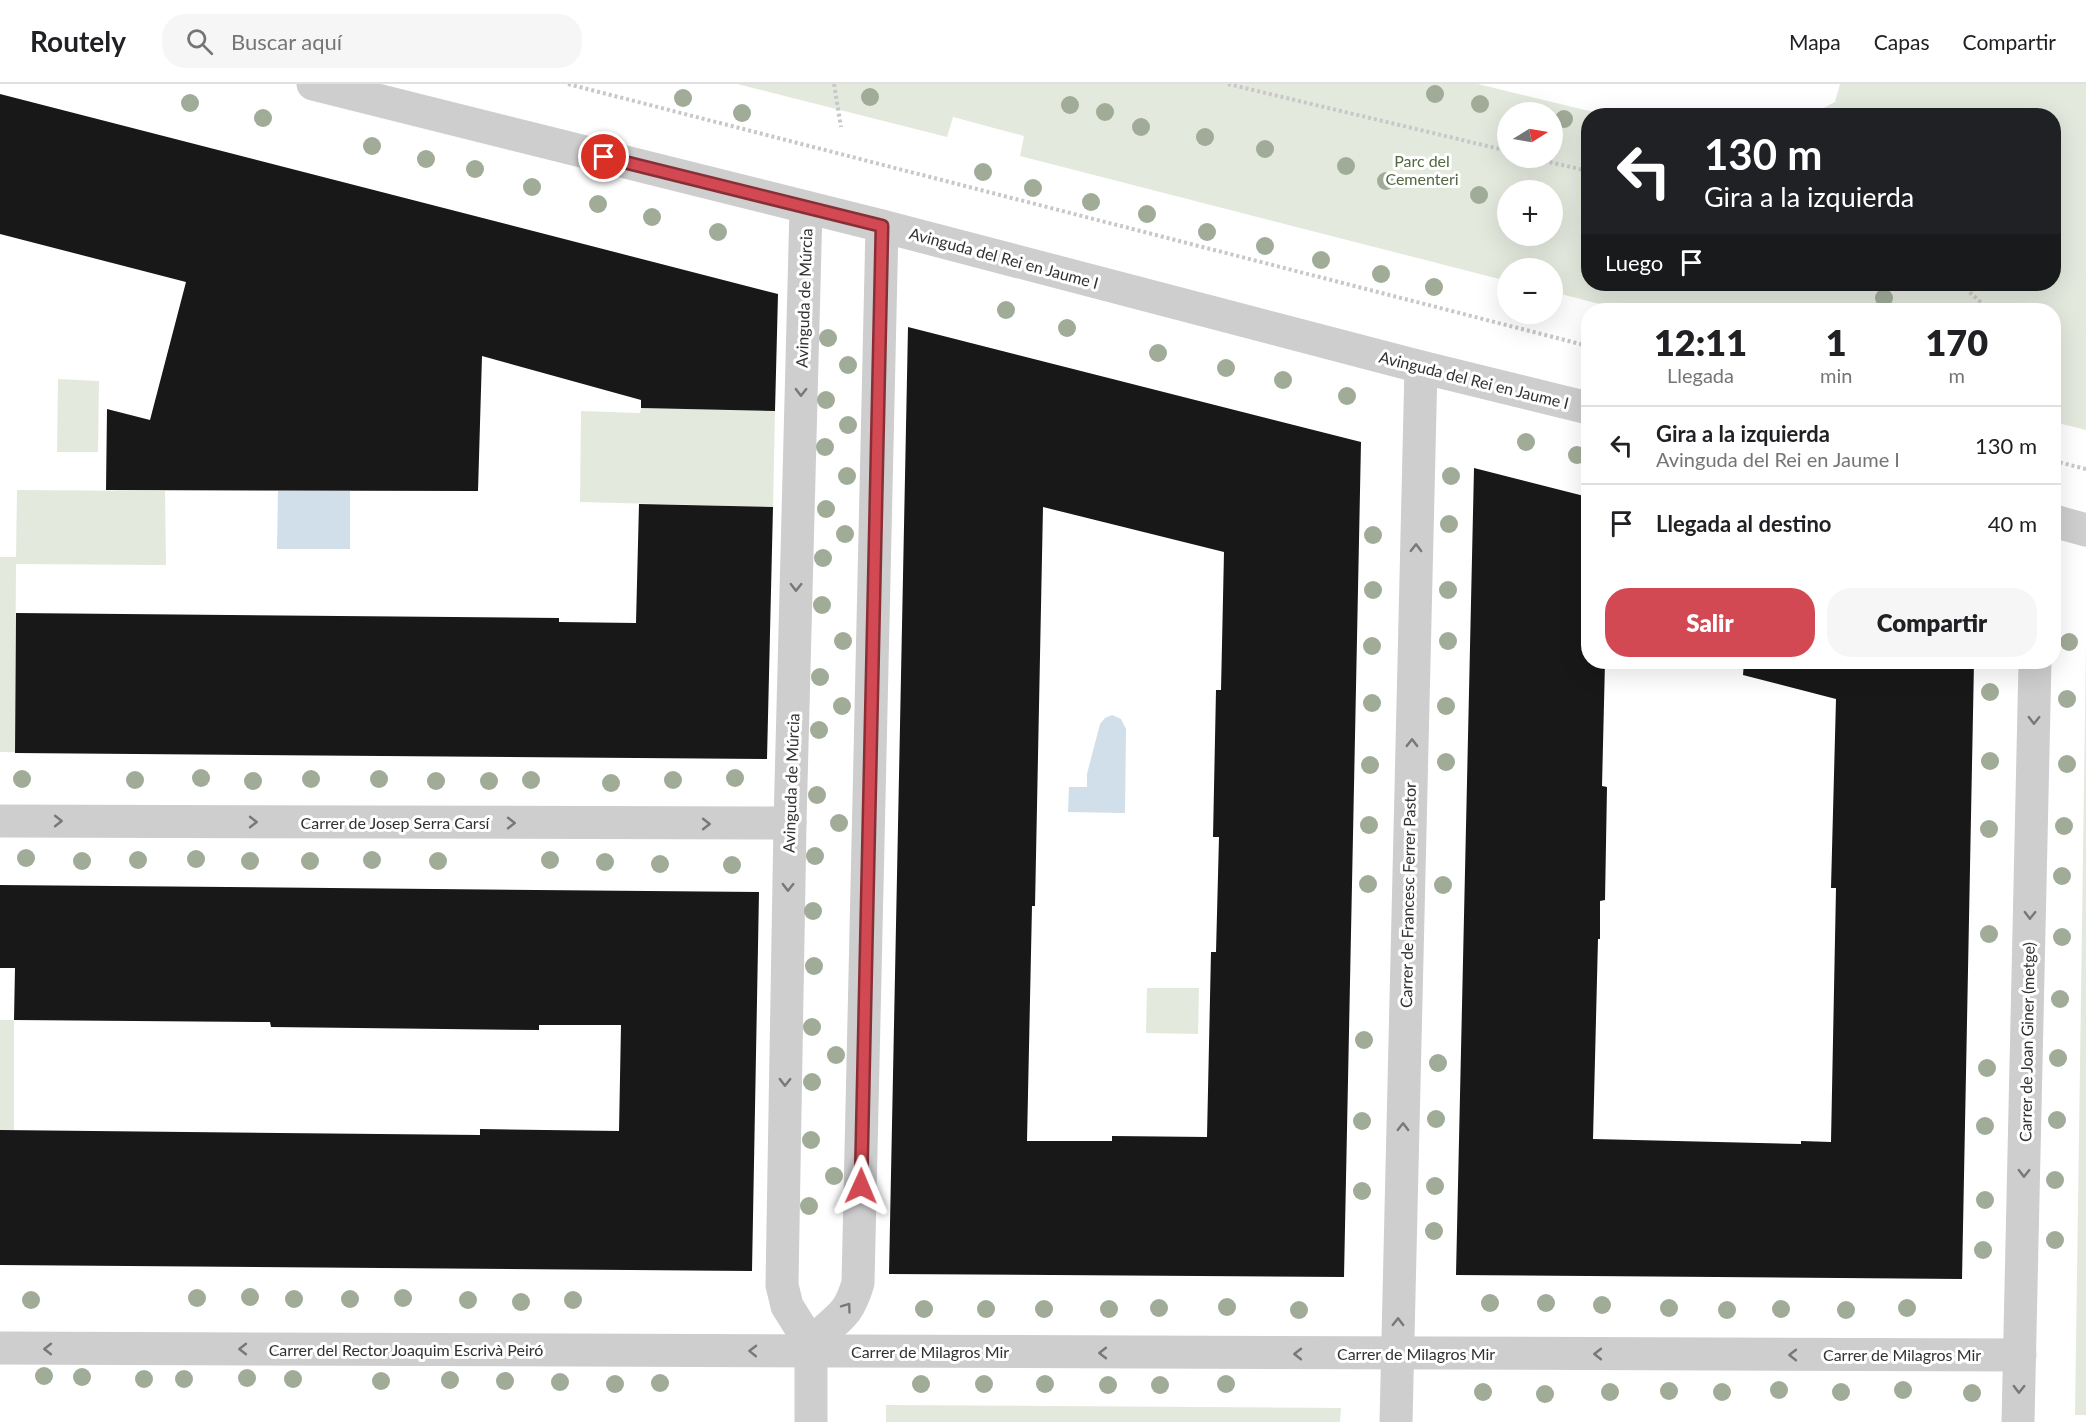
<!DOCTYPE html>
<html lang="es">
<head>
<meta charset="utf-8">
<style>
  :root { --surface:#fff; --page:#f6f6f6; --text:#202124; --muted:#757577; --line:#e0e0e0; --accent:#d24953 }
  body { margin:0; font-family:Lato,sans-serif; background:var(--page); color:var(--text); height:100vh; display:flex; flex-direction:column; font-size:22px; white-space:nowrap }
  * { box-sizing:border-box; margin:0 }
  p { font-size:20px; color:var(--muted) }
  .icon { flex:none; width:33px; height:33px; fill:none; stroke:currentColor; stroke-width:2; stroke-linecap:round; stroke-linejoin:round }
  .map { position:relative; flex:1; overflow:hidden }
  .panel { position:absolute; left:1581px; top:219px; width:480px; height:366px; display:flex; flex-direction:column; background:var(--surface); border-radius:24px; box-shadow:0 6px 24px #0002 }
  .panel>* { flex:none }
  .banner { position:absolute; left:1581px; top:24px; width:480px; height:183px; border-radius:24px; box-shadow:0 6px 24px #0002; background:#202124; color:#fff; overflow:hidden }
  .needle { width:39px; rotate:79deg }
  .fabs { position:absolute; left:1497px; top:18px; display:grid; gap:12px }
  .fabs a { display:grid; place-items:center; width:66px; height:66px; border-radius:50%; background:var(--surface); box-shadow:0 6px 24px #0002; font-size:30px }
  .pin { position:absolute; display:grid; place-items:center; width:51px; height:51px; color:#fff; margin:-26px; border:3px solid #fff; border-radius:50%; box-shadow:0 2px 6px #0007 }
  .me { position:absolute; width:66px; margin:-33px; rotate:1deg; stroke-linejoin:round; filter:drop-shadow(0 0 4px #0008) }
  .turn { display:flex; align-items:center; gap:21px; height:126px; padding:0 24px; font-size:27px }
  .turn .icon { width:78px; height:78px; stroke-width:2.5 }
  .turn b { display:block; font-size:42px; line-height:51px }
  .then { display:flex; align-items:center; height:57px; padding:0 24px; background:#0003; gap:12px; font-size:22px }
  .eta { display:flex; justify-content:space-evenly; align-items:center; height:102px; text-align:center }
  .eta b { font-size:36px; font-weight:800; line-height:42px }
  .primary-button { display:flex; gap:12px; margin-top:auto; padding:12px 24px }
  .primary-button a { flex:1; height:69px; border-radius:24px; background:var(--accent); color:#fff; font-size:24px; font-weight:800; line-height:69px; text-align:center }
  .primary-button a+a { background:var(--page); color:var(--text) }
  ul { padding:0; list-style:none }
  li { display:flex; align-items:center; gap:18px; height:78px; padding:0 24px; border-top:2px solid var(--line) }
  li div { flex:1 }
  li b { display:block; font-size:22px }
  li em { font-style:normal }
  header { display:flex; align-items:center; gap:36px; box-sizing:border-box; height:84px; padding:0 30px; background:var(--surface); border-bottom:2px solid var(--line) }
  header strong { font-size:28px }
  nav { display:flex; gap:33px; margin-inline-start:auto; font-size:21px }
  .search { width:420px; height:54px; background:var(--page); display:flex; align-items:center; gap:15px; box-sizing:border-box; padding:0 21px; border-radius:24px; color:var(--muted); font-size:22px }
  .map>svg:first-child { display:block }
  .green { fill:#e4e9de; fill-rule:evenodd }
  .water { fill:#d0dfe9 }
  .building { fill:#181818; fill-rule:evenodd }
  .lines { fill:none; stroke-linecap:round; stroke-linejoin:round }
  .path { stroke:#c8c8c8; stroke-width:4; stroke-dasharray:3 3; stroke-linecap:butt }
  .minor { stroke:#cecece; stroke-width:33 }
  .tertiary { stroke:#cecece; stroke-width:33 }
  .tree { fill:#a1ac98 }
  .oneway { stroke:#787878 }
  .route-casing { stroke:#882f36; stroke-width:15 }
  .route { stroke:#d24953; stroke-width:10 }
  .labels { text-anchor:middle; stroke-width:6; stroke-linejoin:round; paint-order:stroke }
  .park-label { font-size:16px; fill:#546843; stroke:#fff }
  .street-label { font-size:16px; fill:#313131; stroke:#fff }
</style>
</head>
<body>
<header>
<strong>Routely</strong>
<div class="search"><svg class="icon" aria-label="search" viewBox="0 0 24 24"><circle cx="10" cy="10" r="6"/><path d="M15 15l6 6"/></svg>Buscar aquí</div>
<nav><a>Mapa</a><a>Capas</a><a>Compartir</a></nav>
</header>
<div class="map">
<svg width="2086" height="1338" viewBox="0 0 2086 1338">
  <rect width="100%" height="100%" fill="#fff"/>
  <!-- green -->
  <g class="green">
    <path d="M737,0H1478L1606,31L1588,32V200H2054V32L1810,31L1835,18L1840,0H2086V346L2054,338V226H1623L1553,208L1552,184H1508L1507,197L1020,72L1024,52L953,33L947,53ZM1508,28H1552V74H1508ZM1508,106H1552V152H1508Z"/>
    <polygon points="58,295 99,297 98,368 57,368"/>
    <polygon points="641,324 775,327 773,423 580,418 581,327 640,329"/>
    <polygon points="17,406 165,407 166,481 16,480 15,668 0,668 0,473 16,473"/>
    <polygon points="2086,560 2086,1331 2075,1331"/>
    <polygon points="1147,904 1199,904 1198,950 1146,949"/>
    <polygon points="0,936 14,936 14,1046 0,1047"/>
    <polygon points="886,1321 1341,1324 1340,1338 886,1338"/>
  </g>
  <!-- water -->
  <g class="water">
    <polygon points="278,407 350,407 350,465 277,465"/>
    <polygon points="1112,631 1121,635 1126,645 1125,729 1068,728 1069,703 1087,703 1087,690 1100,640 1105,634"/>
  </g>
  <!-- building -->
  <g class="building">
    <polygon points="0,10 778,210 775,327 641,324 641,316 482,272 478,407 106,406 107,325 150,336 186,198 0,150"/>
    <path d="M908,243L1361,358L1344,1193L889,1190ZM1043,423L1224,468L1221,606H1216L1213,753H1219L1216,868H1211L1207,1053L1112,1052V1057H1027L1032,822H1035Z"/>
    <polygon points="1474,384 1588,413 1588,578 1605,578 1602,702 1607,703 1605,816 1600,817 1600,855 1598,855 1593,1055 1801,1060 1801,1057 1831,1058 1836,804 1831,804 1836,615 1743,591 1744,578 1974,578 1962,1195 1456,1191"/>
    <polygon points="639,420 773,423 767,675 15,669 16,529 559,534 559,538 636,539"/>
    <polygon points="0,801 759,808 752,1187 0,1181 0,1046 480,1051 480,1045 619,1047 621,941 539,941 539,946 271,943 270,938 14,936 15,884 0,884"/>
  </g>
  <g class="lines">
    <!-- path -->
    <g class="path">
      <polyline points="568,0 1588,262"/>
      <polyline points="834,0 841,43"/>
      <polyline points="1228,0 1508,67"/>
      <polyline points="1532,74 1588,87"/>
      <polyline points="1961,200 1989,226"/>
      <polyline points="2054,377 2086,385"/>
    </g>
    <!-- minor -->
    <g class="minor">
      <polyline points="806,124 790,739 782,1201 787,1222 804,1249 811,1268 811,1338"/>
      <polyline points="0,737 790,739"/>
      <polyline points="0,1264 2020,1271"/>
      <path d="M811,1268C821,1243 832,1244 846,1226C852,1218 855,1209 858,1199L882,142"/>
      <polyline points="1396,1338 1421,283"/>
      <polyline points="2018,1338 2035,578"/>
    </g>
    <!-- tertiary -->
    <g class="tertiary">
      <polyline points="313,0 882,142 1421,283 1588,324"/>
      <polyline points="2054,437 2086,446"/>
    </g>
  </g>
  <!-- trees -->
  <g class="tree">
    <circle cx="1435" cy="10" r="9"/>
    <circle cx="870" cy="13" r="9"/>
    <circle cx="683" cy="14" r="9"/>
    <circle cx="190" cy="19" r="9"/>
    <circle cx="1480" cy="20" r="9"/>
    <circle cx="1070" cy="21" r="9"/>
    <circle cx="1105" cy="28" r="9"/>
    <circle cx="742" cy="29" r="9"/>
    <circle cx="263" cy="34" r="9"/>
    <circle cx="1564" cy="35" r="9"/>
    <circle cx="1141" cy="43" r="9"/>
    <circle cx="1205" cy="53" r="9"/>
    <circle cx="372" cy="62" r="9"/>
    <circle cx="1265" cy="65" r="9"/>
    <circle cx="426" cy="75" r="9"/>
    <circle cx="1346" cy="82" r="9"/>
    <circle cx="475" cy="85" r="9"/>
    <circle cx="983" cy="88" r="9"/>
    <circle cx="1386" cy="97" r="9"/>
    <circle cx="532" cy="103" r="9"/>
    <circle cx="1033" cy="104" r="9"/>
    <circle cx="1479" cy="111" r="9"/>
    <circle cx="1091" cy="118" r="9"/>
    <circle cx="598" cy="120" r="9"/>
    <circle cx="1147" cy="130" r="9"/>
    <circle cx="652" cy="133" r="9"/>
    <circle cx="718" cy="148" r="9"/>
    <circle cx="1207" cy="148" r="9"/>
    <circle cx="1265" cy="162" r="9"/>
    <circle cx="1321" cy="176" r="9"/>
    <circle cx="1381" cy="190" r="9"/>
    <circle cx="1434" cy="203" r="9"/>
    <circle cx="1884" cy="214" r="9"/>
    <circle cx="1006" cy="226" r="9"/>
    <circle cx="1067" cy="244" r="9"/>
    <circle cx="828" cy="254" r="9"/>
    <circle cx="1158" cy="269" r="9"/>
    <circle cx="848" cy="281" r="9"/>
    <circle cx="1226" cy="284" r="9"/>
    <circle cx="1283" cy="296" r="9"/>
    <circle cx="1347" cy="312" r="9"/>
    <circle cx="826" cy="316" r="9"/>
    <circle cx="848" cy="341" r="9"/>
    <circle cx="1526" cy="358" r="9"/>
    <circle cx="825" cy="363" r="9"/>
    <circle cx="1577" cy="371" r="9"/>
    <circle cx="847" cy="392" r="9"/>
    <circle cx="1451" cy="392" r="9"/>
    <circle cx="826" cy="425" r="9"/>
    <circle cx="1449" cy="440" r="9"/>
    <circle cx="845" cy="450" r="9"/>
    <circle cx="1373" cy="451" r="9"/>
    <circle cx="823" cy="474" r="9"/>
    <circle cx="1373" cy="506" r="9"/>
    <circle cx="1448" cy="506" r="9"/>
    <circle cx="822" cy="521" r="9"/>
    <circle cx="843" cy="557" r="9"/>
    <circle cx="1448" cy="557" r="9"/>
    <circle cx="2069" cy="558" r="9"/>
    <circle cx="1372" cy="562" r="9"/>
    <circle cx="820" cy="593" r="9"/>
    <circle cx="1990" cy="608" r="9"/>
    <circle cx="2067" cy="615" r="9"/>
    <circle cx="1372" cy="619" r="9"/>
    <circle cx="842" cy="622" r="9"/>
    <circle cx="1446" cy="622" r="9"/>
    <circle cx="819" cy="646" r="9"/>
    <circle cx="1990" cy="677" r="9"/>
    <circle cx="1446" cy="678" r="9"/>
    <circle cx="2067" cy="680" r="9"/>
    <circle cx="1370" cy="681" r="9"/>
    <circle cx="201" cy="694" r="9"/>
    <circle cx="735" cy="694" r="9"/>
    <circle cx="22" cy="695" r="9"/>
    <circle cx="311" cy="695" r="9"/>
    <circle cx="379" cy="695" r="9"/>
    <circle cx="135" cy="696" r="9"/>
    <circle cx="531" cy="696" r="9"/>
    <circle cx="673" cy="696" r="9"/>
    <circle cx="253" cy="697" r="9"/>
    <circle cx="436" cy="697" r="9"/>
    <circle cx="489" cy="697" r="9"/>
    <circle cx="611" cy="699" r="9"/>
    <circle cx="817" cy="711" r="9"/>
    <circle cx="839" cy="739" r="9"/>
    <circle cx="1369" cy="741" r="9"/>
    <circle cx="2064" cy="742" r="9"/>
    <circle cx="1989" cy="745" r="9"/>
    <circle cx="815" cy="772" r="9"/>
    <circle cx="26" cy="774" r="9"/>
    <circle cx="196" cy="775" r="9"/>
    <circle cx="138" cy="776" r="9"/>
    <circle cx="372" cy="776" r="9"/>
    <circle cx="550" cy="776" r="9"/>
    <circle cx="82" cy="777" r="9"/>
    <circle cx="250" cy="777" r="9"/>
    <circle cx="310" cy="777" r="9"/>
    <circle cx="438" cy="777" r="9"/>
    <circle cx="605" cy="778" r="9"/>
    <circle cx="660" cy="780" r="9"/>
    <circle cx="732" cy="781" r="9"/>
    <circle cx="2062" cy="792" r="9"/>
    <circle cx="1368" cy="800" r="9"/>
    <circle cx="1443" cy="801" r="9"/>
    <circle cx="813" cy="827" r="9"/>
    <circle cx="1989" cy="850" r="9"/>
    <circle cx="2062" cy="853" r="9"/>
    <circle cx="814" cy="882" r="9"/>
    <circle cx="2060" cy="915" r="9"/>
    <circle cx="812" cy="943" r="9"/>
    <circle cx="1364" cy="956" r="9"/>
    <circle cx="836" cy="971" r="9"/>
    <circle cx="2058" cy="974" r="9"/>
    <circle cx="1438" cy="979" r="9"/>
    <circle cx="1987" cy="984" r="9"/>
    <circle cx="812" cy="998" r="9"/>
    <circle cx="1436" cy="1035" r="9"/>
    <circle cx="2057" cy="1036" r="9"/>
    <circle cx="1362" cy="1037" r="9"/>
    <circle cx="1985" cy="1042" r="9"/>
    <circle cx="811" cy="1056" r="9"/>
    <circle cx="834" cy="1092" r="9"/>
    <circle cx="2055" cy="1096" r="9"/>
    <circle cx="1435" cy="1102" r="9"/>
    <circle cx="1362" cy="1107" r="9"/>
    <circle cx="1985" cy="1116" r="9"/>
    <circle cx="809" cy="1122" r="9"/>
    <circle cx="1434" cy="1147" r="9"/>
    <circle cx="2055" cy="1156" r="9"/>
    <circle cx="1983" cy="1166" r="9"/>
    <circle cx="250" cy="1213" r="9"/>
    <circle cx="197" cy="1214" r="9"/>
    <circle cx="403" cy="1214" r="9"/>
    <circle cx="294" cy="1215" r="9"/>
    <circle cx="350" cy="1215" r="9"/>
    <circle cx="31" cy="1216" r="9"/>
    <circle cx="468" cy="1216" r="9"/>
    <circle cx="573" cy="1216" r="9"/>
    <circle cx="521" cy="1218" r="9"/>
    <circle cx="1490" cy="1219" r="9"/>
    <circle cx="1546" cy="1219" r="9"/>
    <circle cx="1602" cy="1221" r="9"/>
    <circle cx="1227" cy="1223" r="9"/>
    <circle cx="1159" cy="1224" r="9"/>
    <circle cx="1669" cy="1224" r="9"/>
    <circle cx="1907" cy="1224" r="9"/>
    <circle cx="924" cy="1225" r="9"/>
    <circle cx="986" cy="1225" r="9"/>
    <circle cx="1044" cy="1225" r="9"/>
    <circle cx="1109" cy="1225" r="9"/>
    <circle cx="1781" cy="1225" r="9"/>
    <circle cx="1299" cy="1226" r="9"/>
    <circle cx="1727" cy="1226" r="9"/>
    <circle cx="1846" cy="1226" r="9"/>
    <circle cx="44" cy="1292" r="9"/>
    <circle cx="82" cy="1293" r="9"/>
    <circle cx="247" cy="1294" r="9"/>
    <circle cx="144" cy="1295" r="9"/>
    <circle cx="184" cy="1295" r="9"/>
    <circle cx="293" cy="1295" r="9"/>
    <circle cx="450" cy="1296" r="9"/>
    <circle cx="381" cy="1297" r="9"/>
    <circle cx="505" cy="1297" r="9"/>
    <circle cx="560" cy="1298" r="9"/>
    <circle cx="660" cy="1299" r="9"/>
    <circle cx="615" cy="1300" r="9"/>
    <circle cx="921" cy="1300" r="9"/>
    <circle cx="984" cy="1300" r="9"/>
    <circle cx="1045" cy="1300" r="9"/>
    <circle cx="1226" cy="1300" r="9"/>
    <circle cx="1108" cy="1301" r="9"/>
    <circle cx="1160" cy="1301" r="9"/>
    <circle cx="1779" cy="1306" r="9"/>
    <circle cx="1903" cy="1306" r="9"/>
    <circle cx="1669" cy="1307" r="9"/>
    <circle cx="1483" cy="1308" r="9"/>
    <circle cx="1610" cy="1308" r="9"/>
    <circle cx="1722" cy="1308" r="9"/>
    <circle cx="1841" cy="1308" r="9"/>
    <circle cx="1972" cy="1309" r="9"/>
    <circle cx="1545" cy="1310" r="9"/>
  </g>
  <!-- one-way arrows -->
  <defs><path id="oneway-chevron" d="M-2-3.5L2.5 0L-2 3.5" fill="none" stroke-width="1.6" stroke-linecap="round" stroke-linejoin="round" transform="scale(1.5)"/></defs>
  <g class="oneway">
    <use href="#oneway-chevron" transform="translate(801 308) rotate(91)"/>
    <use href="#oneway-chevron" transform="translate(1416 464) rotate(-89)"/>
    <use href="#oneway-chevron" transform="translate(796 503) rotate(91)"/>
    <use href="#oneway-chevron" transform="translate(2034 636) rotate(91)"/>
    <use href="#oneway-chevron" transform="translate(1412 659) rotate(-89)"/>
    <use href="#oneway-chevron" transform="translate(58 737)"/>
    <use href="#oneway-chevron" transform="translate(253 738)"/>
    <use href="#oneway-chevron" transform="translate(511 739)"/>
    <use href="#oneway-chevron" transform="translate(706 740)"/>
    <use href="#oneway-chevron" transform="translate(788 803) rotate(91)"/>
    <use href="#oneway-chevron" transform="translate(2030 831) rotate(91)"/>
    <use href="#oneway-chevron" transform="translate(785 998) rotate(91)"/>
    <use href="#oneway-chevron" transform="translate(1403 1043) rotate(-89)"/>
    <use href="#oneway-chevron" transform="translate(2024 1089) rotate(91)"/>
    <use href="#oneway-chevron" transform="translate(847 1223) rotate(-54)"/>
    <use href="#oneway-chevron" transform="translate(1398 1238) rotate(-89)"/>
    <use href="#oneway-chevron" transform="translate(48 1265) rotate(-180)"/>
    <use href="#oneway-chevron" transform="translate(243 1265) rotate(-180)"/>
    <use href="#oneway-chevron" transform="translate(753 1267) rotate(-179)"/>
    <use href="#oneway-chevron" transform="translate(1103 1269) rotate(-180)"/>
    <use href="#oneway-chevron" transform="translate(1298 1270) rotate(-180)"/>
    <use href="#oneway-chevron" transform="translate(1598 1270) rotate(-180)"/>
    <use href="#oneway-chevron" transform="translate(1793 1271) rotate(-180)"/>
    <use href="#oneway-chevron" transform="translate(2019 1305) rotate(91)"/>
  </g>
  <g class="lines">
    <!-- route casing -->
    <g class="route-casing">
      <polyline id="route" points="604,73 882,142 861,1102"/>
    </g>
    <!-- route -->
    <use href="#route" class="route"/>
  </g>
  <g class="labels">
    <!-- park labels -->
    <g class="park-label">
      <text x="1422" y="83">Parc del<tspan x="1422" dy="18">Cementeri</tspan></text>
    </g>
    <!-- street labels -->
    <g class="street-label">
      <text transform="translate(1004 174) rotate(15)" y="6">Avinguda del Rei en Jaume I</text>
      <text transform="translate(804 214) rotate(-88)" y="6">Avinguda de Múrcia</text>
      <text transform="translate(1474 296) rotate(14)" y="6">Avinguda del Rei en Jaume I</text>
      <text transform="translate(791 699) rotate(-88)" y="6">Avinguda de Múrcia</text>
      <text x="395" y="745">Carrer de Josep Serra Carsí</text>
      <text transform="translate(1408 811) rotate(-89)" y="6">Carrer de Francesc Ferrer Pastor</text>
      <text transform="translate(2027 958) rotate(-89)" y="6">Carrer de Joan Giner (metge)</text>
      <text x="406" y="1272">Carrer del Rector Joaquim Escrivà Peiró</text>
      <text x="930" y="1274">Carrer de Milagros Mir</text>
      <text x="1416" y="1276">Carrer de Milagros Mir</text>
      <text x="1902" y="1277">Carrer de Milagros Mir</text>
    </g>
  </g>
</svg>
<div class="fabs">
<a><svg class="needle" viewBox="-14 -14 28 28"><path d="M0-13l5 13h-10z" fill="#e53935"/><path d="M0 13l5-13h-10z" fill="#757577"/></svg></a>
<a>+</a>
<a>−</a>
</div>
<div class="pin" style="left:604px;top:73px;background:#d93025"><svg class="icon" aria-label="arrive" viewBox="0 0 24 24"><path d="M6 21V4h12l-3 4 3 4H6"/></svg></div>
<svg class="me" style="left:861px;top:1102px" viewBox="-20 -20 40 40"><path d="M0-17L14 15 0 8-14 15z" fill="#d24953" stroke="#fff" stroke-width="4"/></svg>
<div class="banner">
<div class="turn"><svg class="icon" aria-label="left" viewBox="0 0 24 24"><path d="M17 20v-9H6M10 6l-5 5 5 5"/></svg><div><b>130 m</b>Gira a la izquierda</div></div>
<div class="then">Luego<svg class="icon" aria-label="arrive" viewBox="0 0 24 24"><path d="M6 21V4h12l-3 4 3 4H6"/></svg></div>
</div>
<section class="panel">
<div class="eta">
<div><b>12:11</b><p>Llegada</p></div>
<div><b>1</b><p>min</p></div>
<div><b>170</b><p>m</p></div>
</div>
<ul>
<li><svg class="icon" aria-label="left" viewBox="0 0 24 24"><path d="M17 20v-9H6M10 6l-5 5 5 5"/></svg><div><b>Gira a la izquierda</b><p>Avinguda del Rei en Jaume I</p></div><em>130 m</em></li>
<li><svg class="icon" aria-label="arrive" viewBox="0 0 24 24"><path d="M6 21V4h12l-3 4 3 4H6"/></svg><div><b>Llegada al destino</b></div><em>40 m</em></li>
</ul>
<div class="primary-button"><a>Salir</a><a>Compartir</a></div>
</section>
</div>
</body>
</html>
